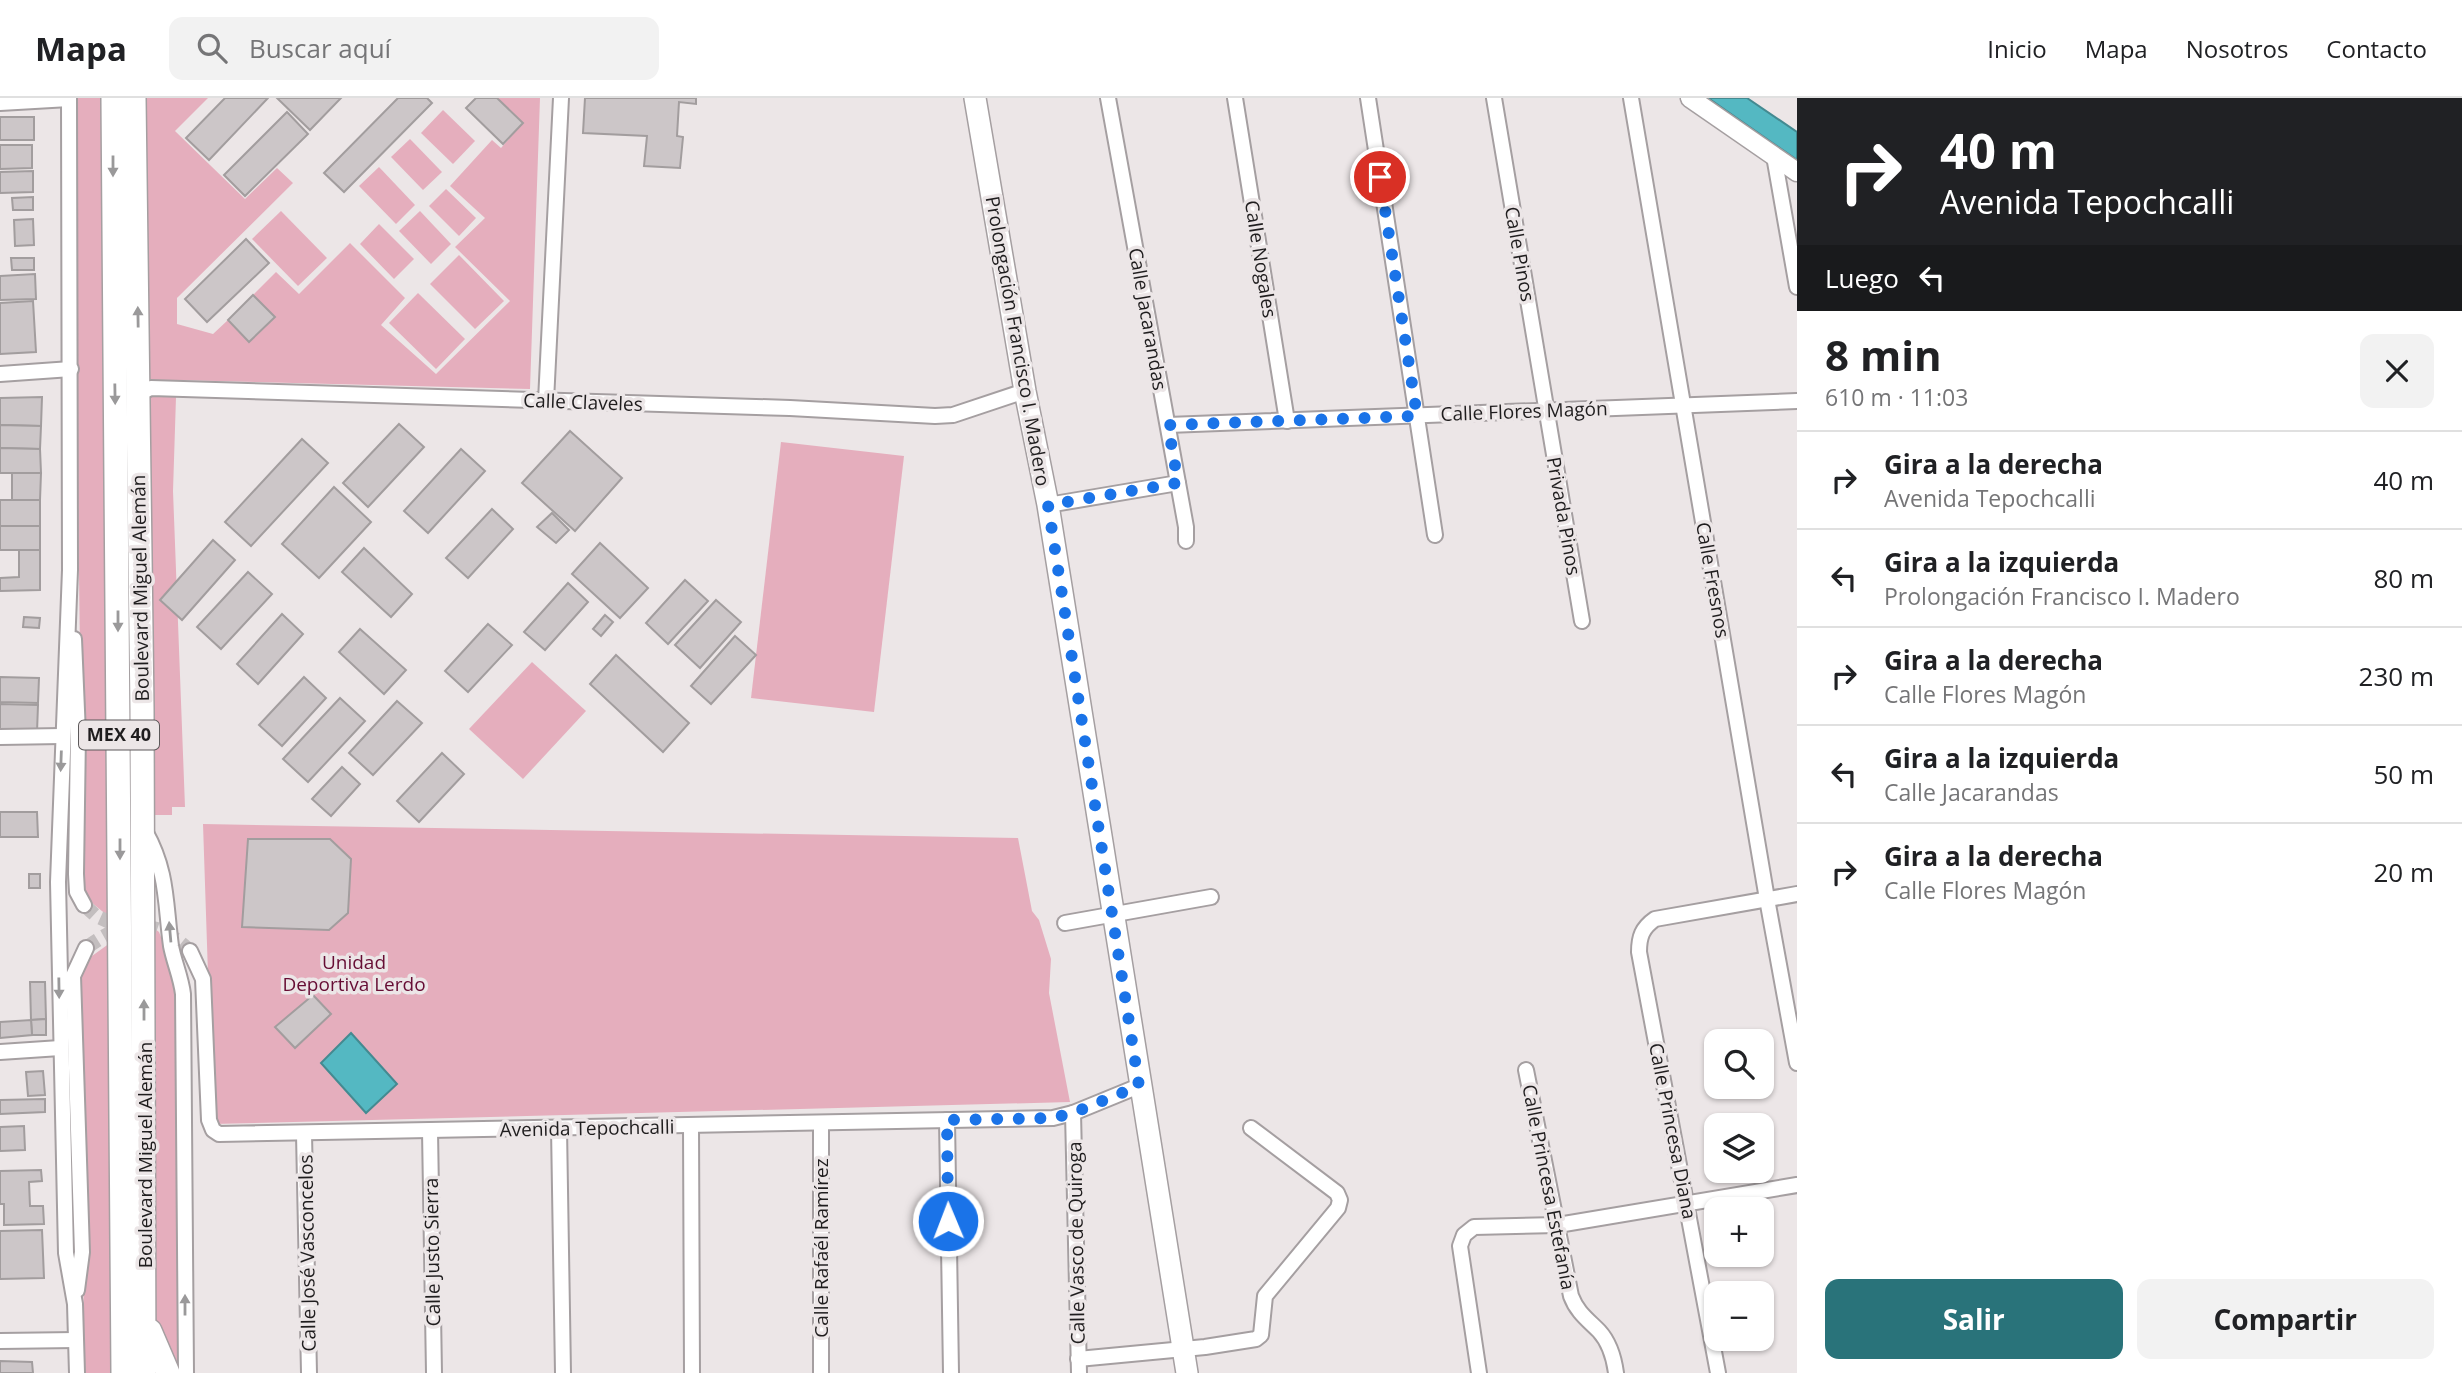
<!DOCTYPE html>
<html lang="es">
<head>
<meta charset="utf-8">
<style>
  :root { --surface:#fff; --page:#f2f2f2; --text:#202124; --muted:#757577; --line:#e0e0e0; --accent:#29737a }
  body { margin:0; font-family:"Open Sans",sans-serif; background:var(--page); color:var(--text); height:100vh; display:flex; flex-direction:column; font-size:26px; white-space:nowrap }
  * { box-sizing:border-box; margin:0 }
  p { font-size:23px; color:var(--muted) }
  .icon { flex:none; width:38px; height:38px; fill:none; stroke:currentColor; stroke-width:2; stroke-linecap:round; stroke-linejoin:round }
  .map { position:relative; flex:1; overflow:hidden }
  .panel { display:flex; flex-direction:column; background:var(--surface); width:665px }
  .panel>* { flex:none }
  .guide { background:#202124; color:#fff; overflow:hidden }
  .fabs { position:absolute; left:1704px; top:931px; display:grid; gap:14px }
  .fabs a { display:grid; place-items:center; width:70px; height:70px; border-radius:14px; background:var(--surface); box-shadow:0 2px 5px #0004; font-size:35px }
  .pin { position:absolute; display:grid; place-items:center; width:60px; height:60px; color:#fff; margin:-30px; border:4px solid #fff; border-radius:50%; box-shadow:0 2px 7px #0007 }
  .me { position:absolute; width:77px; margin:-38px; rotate:359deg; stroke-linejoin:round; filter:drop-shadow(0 0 5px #0008) }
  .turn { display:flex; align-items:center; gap:24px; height:147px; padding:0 28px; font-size:32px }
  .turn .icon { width:91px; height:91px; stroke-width:2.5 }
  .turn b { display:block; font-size:49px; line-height:60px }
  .then { display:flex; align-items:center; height:66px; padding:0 28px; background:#0003; gap:14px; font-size:26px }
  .round { display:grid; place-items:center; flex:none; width:74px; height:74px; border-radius:14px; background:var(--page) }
  .head { display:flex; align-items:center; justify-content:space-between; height:119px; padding:0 28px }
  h1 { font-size:42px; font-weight:700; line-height:52px }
  .button { display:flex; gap:14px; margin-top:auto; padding:14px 28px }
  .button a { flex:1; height:80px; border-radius:14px; background:var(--accent); color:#fff; font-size:28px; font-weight:700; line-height:80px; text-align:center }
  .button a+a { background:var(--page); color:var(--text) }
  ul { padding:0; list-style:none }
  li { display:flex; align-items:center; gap:21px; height:98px; padding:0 28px; border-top:2px solid var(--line) }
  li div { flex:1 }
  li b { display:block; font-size:26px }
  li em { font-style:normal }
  header { display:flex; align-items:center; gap:42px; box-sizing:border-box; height:98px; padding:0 35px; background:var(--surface); border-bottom:2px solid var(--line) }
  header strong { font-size:33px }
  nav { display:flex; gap:38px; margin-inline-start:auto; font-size:24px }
  .search { width:490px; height:63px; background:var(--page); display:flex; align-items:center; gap:18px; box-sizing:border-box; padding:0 24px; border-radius:14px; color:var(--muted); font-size:26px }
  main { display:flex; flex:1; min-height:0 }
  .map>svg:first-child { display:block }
  .green { fill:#e5aebd }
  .water { fill:#54b8c2; stroke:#448a91; stroke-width:2 }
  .building { fill:#ccc6c8; stroke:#a29d9e; stroke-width:2 }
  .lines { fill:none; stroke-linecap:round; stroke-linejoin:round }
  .minor-tunnel { stroke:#c3bebf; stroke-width:14; stroke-dasharray:14 7; stroke-linecap:butt }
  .minor-casing { stroke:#a59fa1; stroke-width:18 }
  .tertiary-casing { stroke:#a59fa1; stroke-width:21 }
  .secondary-casing { stroke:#a59fa1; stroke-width:24 }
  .primary-casing { stroke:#a59fa1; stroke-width:26 }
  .minor { stroke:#fff; stroke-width:14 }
  .tertiary { stroke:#fff; stroke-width:18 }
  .secondary { stroke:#fff; stroke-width:21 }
  .primary { stroke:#fff; stroke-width:23 }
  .oneway { fill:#9a999a }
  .route { stroke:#1a73e8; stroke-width:12; stroke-dasharray:0 21.6 }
  .labels { text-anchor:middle; stroke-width:7; stroke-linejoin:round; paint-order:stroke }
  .shield { fill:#ece6e7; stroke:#5c595a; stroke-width:2 }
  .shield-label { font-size:18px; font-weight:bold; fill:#1f1d1e }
  .street-label { font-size:19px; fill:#1f1d1e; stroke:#ece6e7 }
  .park-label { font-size:19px; fill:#660d34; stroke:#ece6e7 }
</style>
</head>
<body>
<header>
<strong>Mapa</strong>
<div class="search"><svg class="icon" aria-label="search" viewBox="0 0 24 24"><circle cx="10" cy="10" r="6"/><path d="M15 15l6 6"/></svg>Buscar aquí</div>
<nav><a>Inicio</a><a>Mapa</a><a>Nosotros</a><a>Contacto</a></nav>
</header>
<main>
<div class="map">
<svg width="1797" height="1275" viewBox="0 0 1797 1275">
  <rect width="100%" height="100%" fill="#ece6e7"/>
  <!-- green -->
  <g class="green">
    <polygon points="73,0 109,0 114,823 91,804 83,791"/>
    <polygon points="146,0 208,0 175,33 245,101 277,70 293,85 177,200 177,226 213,236 228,222 249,244 275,219 253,197 276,174 299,196 350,145 405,200 381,227 436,276 510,203 455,149 485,120 450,88 492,42 501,50 523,25 497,0 540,0 530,291 178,282 177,286 146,286"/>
    <polygon points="443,12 475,43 453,66 421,35"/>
    <polygon points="410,41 442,74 423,92 391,59"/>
    <polygon points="379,69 415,107 396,126 359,88"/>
    <polygon points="446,91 476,120 459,138 429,108"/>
    <polygon points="281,113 327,160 298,188 252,141"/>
    <polygon points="420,113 451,146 431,166 399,133"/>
    <polygon points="379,126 414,161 394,181 360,146"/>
    <polygon points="459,157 504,203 475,231 430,186"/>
    <polygon points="418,195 465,241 436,271 389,225"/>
    <polygon points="150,299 176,299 173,393 185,709 172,709 172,717 152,717"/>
    <polygon points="781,344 904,358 874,614 751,600"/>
    <polygon points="532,564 586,613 523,681 469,631"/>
    <polygon points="203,726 1018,740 1032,813 1039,822 1051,861 1049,895 1070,1004 213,1026"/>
    <polygon points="154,830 159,834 177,880 180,1275 148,1275"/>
    <polygon points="117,840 119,1275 81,1275 85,1157 79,883 85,863"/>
  </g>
  <!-- water -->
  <g class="water">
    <polygon points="1708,0 1747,0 1797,34 1797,62"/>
    <polygon points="351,935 397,986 366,1015 321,965"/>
  </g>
  <!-- building -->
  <g class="building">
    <polygon points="225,0 268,0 209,62 186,40"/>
    <polygon points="277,0 341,0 310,32"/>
    <polygon points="398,0 427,0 432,5 344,94 324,75"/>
    <polygon points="476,0 497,0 523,25 503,46 466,10"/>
    <polygon points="585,0 696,0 696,6 679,4 677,38 683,39 680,70 644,68 647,38 583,35"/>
    <polygon points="287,14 308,36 245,98 224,77"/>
    <rect x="0" y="19" width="34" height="23"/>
    <polygon points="0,47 32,47 32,70 0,71"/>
    <polygon points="33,73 33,94 0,95 0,74"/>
    <polygon points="33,99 33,112 13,112 12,100"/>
    <polygon points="33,121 34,147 15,148 14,122"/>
    <polygon points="246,141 269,165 207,224 185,201"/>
    <polygon points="11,160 34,160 34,172 12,172"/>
    <polygon points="35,176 36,201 0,202 0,178"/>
    <polygon points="253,197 275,219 249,244 228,222"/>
    <polygon points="33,203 36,254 0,256 0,205"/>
    <polygon points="42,299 41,328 0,327 0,300"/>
    <polygon points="399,326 424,349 368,409 343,385"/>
    <polygon points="0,327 41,328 40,351 0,350"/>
    <polygon points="570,333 622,380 575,433 522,385"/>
    <polygon points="302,341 328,365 251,448 225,424"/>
    <polygon points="0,350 40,351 41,375 0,375"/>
    <polygon points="461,351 485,373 428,435 404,413"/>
    <polygon points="12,375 41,375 40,402 12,402"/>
    <polygon points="334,389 371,424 319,480 282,446"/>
    <rect x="0" y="402" width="40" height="26"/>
    <polygon points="492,411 513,431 468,480 446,460"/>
    <polygon points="552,415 569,432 556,445 537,429"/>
    <rect x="0" y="428" width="40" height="24"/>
    <polygon points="213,442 235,462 182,522 160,502"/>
    <polygon points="600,445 648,490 620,520 572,476"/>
    <polygon points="364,450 412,496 391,519 342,474"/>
    <polygon points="19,452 40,452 40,492 0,493 0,480 19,479"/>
    <polygon points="248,474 272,496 221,551 197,529"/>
    <polygon points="685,482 708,503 668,546 646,525"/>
    <polygon points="568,485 588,504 545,552 524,534"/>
    <polygon points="716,502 741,524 700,570 675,547"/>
    <polygon points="282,516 303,536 258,586 237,566"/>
    <polygon points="605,517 613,524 601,538 593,531"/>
    <polygon points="24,519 40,520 39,530 23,529"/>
    <polygon points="488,526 512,547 468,594 445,573"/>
    <polygon points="360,531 406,572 384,596 339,554"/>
    <polygon points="735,538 756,557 711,606 691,588"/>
    <polygon points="616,557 689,625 663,654 590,586"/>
    <polygon points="0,579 39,580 38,605 0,604"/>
    <polygon points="304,579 326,600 282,648 259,627"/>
    <polygon points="340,600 365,623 308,684 283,661"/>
    <polygon points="397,603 422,625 373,677 349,655"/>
    <polygon points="0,606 38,607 37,634 0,633"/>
    <polygon points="442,655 464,676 419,724 397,703"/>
    <polygon points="342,669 360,686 331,718 312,701"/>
    <polygon points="0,714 37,714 38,739 0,739"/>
    <polygon points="248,741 330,741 351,761 348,815 329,832 242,829"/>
    <rect x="29" y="776" width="11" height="14"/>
    <polygon points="30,884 45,884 46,921 31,922"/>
    <polygon points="313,897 331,916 295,950 275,929"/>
    <polygon points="46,921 46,937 32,937 31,922"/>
    <polygon points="31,922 32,937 0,940 0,924"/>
    <polygon points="43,973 45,997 28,998 26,974"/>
    <polygon points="45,1001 45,1014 0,1016 0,1002"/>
    <polygon points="24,1028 25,1052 0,1053 0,1029"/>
    <polygon points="41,1072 42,1083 29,1084 30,1108 43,1108 44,1126 4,1127 4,1106 0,1106 0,1073"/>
    <polygon points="42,1132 44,1180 0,1181 0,1133"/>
    <polygon points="0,1263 32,1264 33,1275 0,1275"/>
  </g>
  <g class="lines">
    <!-- minor-tunnel -->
    <g class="minor-tunnel">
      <polyline points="84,807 96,818 123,830"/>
      <path d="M86,850C125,821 154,819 190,853"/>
    </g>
    <!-- minor casing -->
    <g class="minor-casing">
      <g id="minor">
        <polyline points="69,0 70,472 58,784 66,1155 75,1206 77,1275"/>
        <polyline points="1108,0 1186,429 1186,443"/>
        <polyline points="1235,0 1287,323"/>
        <polyline points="1368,0 1435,437"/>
        <polyline points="1494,0 1582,523"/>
        <polyline points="1631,0 1767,801 1797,965"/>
        <polyline points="0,5 69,1"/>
        <polyline points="1774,58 1797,189"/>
        <polyline points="0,276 71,271"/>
        <polyline points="138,296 151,290 790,310 935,318 953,317 1025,293"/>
        <polyline points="546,303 561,0"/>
        <polyline points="1168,327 1797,303"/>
        <polyline points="1048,407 1178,385"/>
        <polyline points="74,541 78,636 76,776 77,794 84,807"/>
        <polyline points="0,639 62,638"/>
        <path d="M145,733C168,774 165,804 171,848C174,864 181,879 183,896L186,1275"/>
        <polyline points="1065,825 1211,799"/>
        <polyline points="190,853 203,881 209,1022 213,1032 219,1036 1053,1020 1073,1015 1139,988"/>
        <polyline points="0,954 60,950"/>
        <path d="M1526,972L1571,1198C1577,1214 1587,1221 1599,1233C1610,1245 1614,1260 1616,1275"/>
        <polyline points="1073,1015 1079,1275"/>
        <polyline points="947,1022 951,1275"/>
        <polyline points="821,1025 821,1275"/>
        <polyline points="691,1028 692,1275"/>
        <polyline points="559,1030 563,1275"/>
        <polyline points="430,1033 434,1275"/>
        <polyline points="304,1036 309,1275"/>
        <polyline points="77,1192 82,1154 73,878 86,850"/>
        <polyline points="0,1243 76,1242"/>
        <polyline points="1078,1261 1205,1249 1256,1241 1261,1237 1265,1198 1338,1110 1340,1102 1337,1095 1251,1030"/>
        <polyline points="1479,1275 1460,1148 1464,1137 1474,1129 1558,1127 1797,1087"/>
        <path d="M1718,1275L1639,854C1639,839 1642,830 1655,821L1797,796"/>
      </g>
    </g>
    <!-- tertiary casing -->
    <g class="tertiary-casing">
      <polyline id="tertiary" points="1690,0 1797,74"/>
    </g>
    <!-- secondary casing -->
    <g class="secondary-casing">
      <polyline id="secondary" points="975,0 1025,293 1048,407 1187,1275"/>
    </g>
    <!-- primary casing -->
    <g class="primary-casing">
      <g id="primary">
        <polyline points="113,0 123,1275"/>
        <polyline points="134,0 142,611 144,1275"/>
        <polyline points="150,1233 168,1275"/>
      </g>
    </g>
    <!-- minor -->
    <use href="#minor" class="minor"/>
    <!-- tertiary -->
    <use href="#tertiary" class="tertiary"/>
    <!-- secondary -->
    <use href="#secondary" class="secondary"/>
    <!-- primary -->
    <use href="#primary" class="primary"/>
  </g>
  <!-- one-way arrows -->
  <defs><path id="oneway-solid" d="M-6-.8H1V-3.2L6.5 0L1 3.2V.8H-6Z" transform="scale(1.75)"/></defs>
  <g class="oneway">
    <use href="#oneway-solid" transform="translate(113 68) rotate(90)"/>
    <use href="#oneway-solid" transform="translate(138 219) rotate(-91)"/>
    <use href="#oneway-solid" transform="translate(115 296) rotate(89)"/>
    <use href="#oneway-solid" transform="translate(118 523) rotate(90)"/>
    <use href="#oneway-solid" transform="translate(61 663) rotate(92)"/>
    <use href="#oneway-solid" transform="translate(120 751) rotate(90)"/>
    <use href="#oneway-solid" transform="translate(170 834) rotate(-95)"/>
    <use href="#oneway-solid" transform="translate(59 890) rotate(89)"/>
    <use href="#oneway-solid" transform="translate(144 912) rotate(-90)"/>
    <use href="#oneway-solid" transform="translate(185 1207) rotate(-90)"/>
  </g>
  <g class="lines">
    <!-- route -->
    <polyline class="route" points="948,1123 947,1022 1053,1020 1073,1015 1139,988 1048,407 1178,385 1168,327 1417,318 1380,79"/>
  </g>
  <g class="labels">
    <!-- shield labels -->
    <rect class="shield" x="79" y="622.5" width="80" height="29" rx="5"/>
    <g class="shield-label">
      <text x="119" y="643">MEX 40</text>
    </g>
    <!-- street labels -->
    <g class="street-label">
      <text transform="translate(1520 156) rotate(80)" y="7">Calle Pinos</text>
      <text transform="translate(1261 161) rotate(81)" y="7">Calle Nogales</text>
      <text transform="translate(1148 221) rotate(80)" y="7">Calle Jacarandas</text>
      <text transform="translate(1018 243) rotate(80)" y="7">Prolongación Francisco I. Madero</text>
      <text transform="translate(583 304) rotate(2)" y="7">Calle Claveles</text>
      <text transform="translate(1524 313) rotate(-2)" y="7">Calle Flores Magón</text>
      <text transform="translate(1564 418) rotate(80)" y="7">Privada Pinos</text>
      <text transform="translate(1713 482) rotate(80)" y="7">Calle Fresnos</text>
      <text transform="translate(140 490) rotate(-91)" y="7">Boulevard Miguel Alemán</text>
      <text transform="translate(587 1030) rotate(-1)" y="7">Avenida Tepochcalli</text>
      <text transform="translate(1673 1033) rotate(79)" y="7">Calle Princesa Diana</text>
      <text transform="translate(145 1057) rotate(-90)" y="7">Boulevard Miguel Alemán</text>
      <text transform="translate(1549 1089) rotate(79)" y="7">Calle Princesa Estefanía</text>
      <text transform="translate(1076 1145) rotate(-91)" y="7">Calle Vasco de Quiroga</text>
      <text transform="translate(821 1150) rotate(-90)" y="7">Calle Rafaél Ramírez</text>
      <text transform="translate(432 1154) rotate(-91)" y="7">Calle Justo Sierra</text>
      <text transform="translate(307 1155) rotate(-91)" y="7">Calle José Vasconcelos</text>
    </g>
    <!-- park labels -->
    <g class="park-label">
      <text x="354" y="871">Unidad<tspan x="354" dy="22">Deportiva Lerdo</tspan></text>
    </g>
  </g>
</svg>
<div class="fabs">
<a><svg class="icon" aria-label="search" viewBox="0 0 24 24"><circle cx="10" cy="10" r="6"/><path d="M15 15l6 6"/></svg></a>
<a><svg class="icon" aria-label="layers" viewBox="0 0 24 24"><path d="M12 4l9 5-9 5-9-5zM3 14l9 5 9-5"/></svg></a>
<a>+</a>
<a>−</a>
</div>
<div class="pin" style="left:1380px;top:79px;background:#d93025"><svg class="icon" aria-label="arrive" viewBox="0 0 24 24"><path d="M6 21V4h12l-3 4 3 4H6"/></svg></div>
<svg class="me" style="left:948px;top:1123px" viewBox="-20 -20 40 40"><circle r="17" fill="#1a73e8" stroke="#fff" stroke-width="3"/><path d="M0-11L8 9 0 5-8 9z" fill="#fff"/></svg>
</div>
<section class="panel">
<div class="guide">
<div class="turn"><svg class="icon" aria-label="right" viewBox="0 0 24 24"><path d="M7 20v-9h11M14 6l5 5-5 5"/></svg><div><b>40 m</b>Avenida Tepochcalli</div></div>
<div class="then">Luego<svg class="icon" aria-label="left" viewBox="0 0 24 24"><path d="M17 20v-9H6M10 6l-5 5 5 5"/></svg></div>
</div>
<div class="head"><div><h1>8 min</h1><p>610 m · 11:03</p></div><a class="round"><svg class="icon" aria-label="close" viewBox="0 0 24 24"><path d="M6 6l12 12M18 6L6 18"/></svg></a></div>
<ul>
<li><svg class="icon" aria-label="right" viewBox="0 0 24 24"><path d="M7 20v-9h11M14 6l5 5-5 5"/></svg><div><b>Gira a la derecha</b><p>Avenida Tepochcalli</p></div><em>40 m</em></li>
<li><svg class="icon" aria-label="left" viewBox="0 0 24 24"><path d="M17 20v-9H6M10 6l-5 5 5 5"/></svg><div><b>Gira a la izquierda</b><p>Prolongación Francisco I. Madero</p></div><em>80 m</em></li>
<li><svg class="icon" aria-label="right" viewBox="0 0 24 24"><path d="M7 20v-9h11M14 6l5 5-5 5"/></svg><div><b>Gira a la derecha</b><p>Calle Flores Magón</p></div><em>230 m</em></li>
<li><svg class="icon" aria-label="left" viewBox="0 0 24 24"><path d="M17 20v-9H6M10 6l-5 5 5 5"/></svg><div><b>Gira a la izquierda</b><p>Calle Jacarandas</p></div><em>50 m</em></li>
<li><svg class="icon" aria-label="right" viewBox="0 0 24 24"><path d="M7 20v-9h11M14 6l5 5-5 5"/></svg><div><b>Gira a la derecha</b><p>Calle Flores Magón</p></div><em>20 m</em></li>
</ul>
<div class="button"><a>Salir</a><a>Compartir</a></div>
</section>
</main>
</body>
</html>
